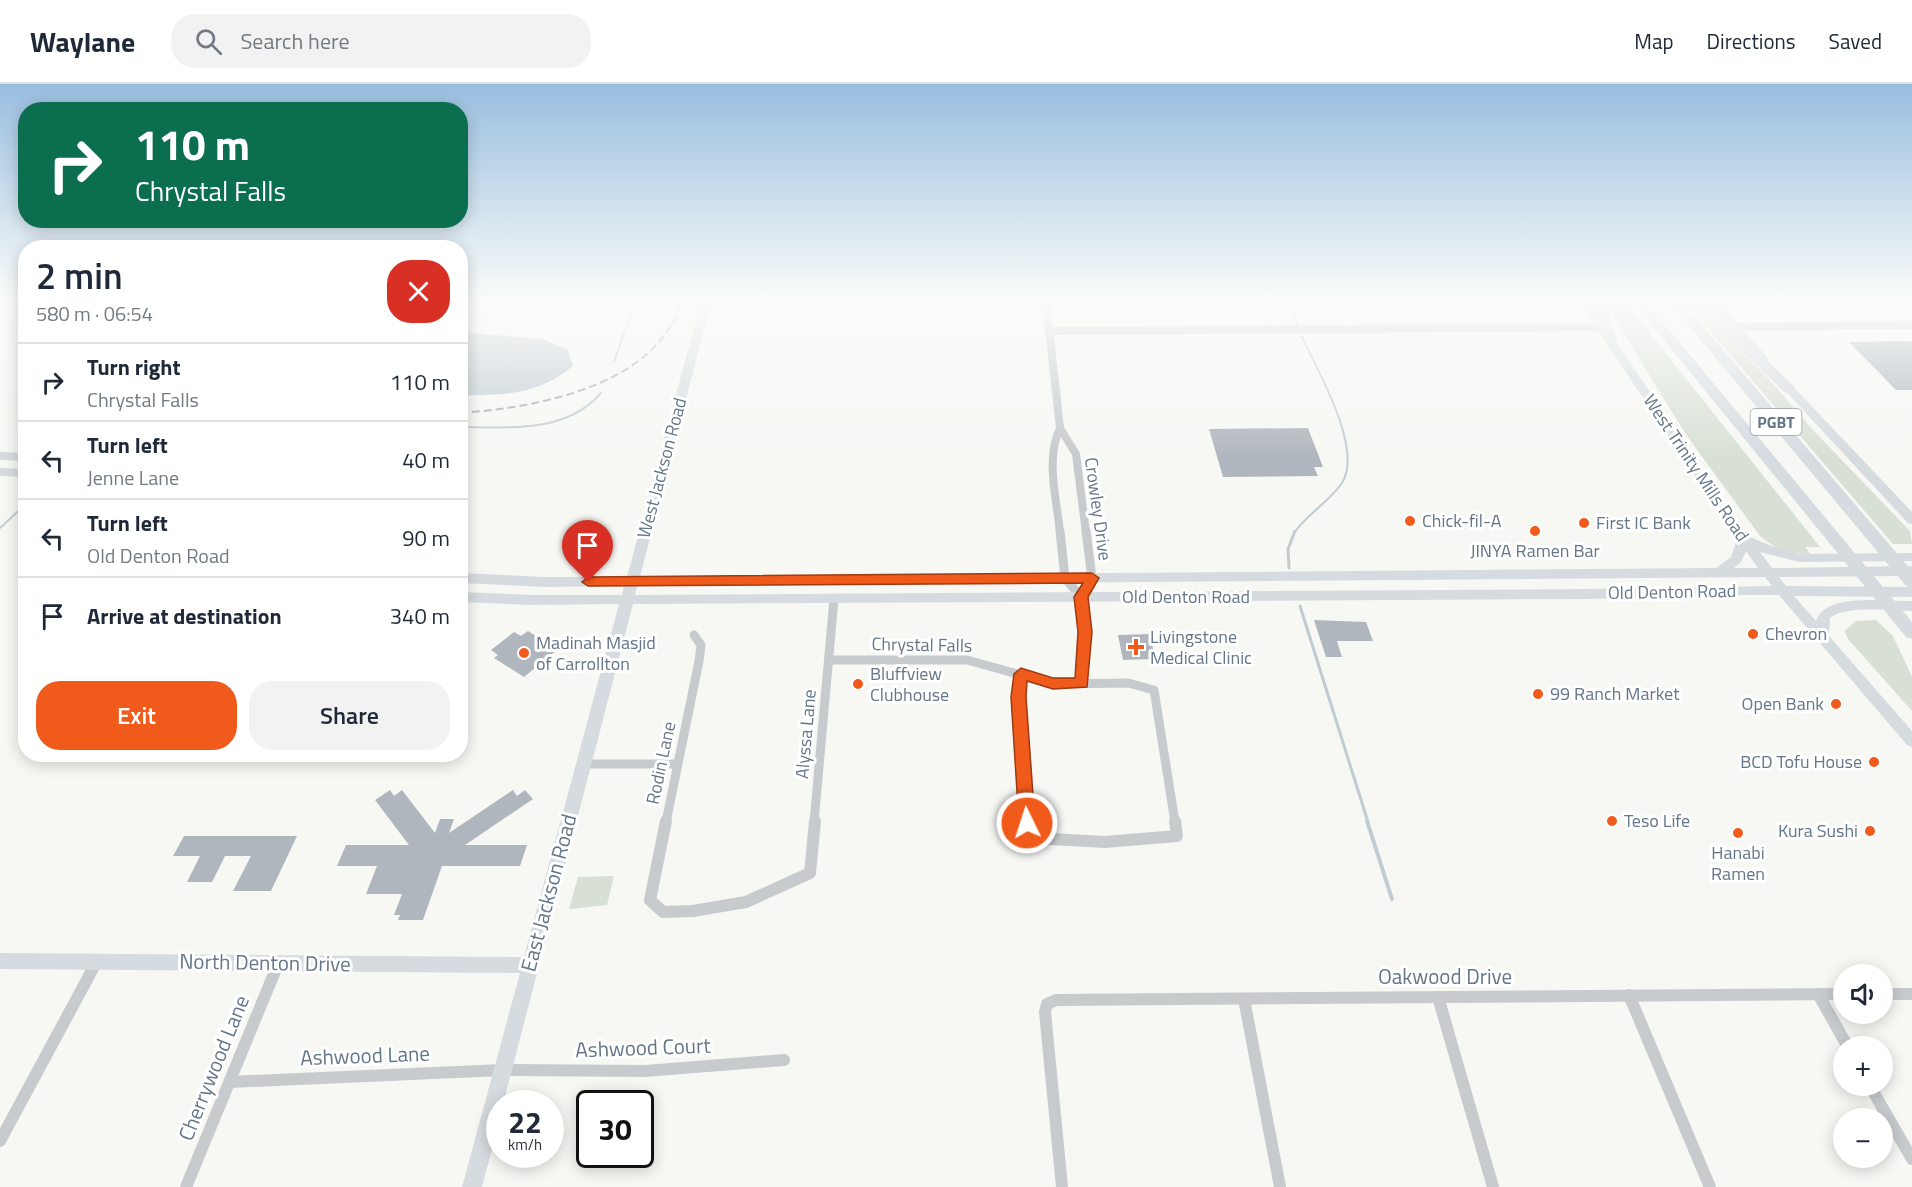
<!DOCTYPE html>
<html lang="en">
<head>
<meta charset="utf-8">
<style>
  :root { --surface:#fff; --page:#f2f2f3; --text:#1f2937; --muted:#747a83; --line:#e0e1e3; --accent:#f05a1b }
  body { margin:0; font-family:"Titillium Web",sans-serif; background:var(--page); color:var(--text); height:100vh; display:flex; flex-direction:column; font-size:22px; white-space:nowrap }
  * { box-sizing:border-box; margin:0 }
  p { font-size:20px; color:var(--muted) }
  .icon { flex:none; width:33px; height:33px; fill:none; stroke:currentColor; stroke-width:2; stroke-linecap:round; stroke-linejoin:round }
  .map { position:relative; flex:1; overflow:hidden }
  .panel { position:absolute; left:18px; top:156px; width:450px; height:522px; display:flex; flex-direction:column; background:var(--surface); border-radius:24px; box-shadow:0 3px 15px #0003 }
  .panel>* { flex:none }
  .banner { position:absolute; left:18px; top:18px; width:450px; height:126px; border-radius:24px; box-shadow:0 3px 15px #0003; background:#0b6e4f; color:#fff; overflow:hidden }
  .buttons { position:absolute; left:1833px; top:880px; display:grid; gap:12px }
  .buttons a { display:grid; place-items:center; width:60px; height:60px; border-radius:50%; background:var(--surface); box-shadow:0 3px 15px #0003; font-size:30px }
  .speed { position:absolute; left:486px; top:1006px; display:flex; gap:12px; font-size:30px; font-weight:700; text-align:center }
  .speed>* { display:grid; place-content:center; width:78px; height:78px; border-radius:50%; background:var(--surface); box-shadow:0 3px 15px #0003; line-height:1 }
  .speed small { font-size:15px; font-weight:400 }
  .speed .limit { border:3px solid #111; border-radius:9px; background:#fff; color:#111 }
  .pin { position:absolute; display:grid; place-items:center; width:51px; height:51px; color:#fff; margin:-62px -26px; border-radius:50% 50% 50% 0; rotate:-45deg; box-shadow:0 0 6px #0007 }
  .pin .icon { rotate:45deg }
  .me { position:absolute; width:66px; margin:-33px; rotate:356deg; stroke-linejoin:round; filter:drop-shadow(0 0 4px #0008) }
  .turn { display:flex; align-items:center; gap:21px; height:126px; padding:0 18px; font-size:27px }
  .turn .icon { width:78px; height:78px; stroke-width:2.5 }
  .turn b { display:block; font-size:42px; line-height:51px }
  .round { display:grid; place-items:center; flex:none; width:63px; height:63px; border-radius:24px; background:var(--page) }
  .overview { display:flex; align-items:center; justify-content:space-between; height:102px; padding:0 18px }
  h1 { font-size:36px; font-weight:600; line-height:45px }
  .button { display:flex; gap:12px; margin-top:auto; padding:12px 18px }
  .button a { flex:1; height:69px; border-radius:24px; background:var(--accent); color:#fff; font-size:24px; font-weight:600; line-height:69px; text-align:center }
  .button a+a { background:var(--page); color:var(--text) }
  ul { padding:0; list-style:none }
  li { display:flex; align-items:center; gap:18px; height:78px; padding:0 18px; border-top:2px solid var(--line) }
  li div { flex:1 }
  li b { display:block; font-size:22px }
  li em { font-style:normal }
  header { display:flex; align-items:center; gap:36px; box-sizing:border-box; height:84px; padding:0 30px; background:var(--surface); border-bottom:2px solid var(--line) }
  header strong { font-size:28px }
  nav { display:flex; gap:33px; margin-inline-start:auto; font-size:21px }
  .search { width:420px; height:54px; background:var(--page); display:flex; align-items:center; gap:15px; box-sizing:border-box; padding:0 21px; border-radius:24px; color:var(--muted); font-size:22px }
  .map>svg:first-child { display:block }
  .green { fill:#d8e0d5 }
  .water { fill:#c1ccd2 }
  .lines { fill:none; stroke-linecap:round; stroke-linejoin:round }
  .stream-far2 { stroke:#c1ccd2; stroke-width:2 }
  .stream-far1 { stroke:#c1ccd2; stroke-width:3 }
  .stream { stroke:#c1ccd2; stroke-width:4 }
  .building { fill:#afb6bd }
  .street-far2 { stroke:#c7cbce; stroke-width:8 }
  .street-far1 { stroke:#c7cbce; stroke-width:9 }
  .street { stroke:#c7cbce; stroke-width:12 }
  .secondary { fill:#d6dbe0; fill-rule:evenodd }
  .highway { fill:#d6dbe0; fill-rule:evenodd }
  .rail { stroke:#a7adb3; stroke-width:2; stroke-dasharray:8 4; stroke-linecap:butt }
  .route { fill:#f05a1b; stroke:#9c3a12; stroke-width:1.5 }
  .poi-dot { fill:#f05a1b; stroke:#fff; stroke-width:2 }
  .labels { text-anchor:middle; stroke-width:6; stroke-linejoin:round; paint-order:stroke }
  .shield { fill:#fff; stroke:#929fac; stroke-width:1.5 }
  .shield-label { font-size:16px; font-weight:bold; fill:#647688 }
  .street-label { font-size:18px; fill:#647688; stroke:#fff }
  .poi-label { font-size:18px; fill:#647688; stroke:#fff; text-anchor:start }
  .near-street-label { font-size:21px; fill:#647688; stroke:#fff }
</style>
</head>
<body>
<header>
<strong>Waylane</strong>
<div class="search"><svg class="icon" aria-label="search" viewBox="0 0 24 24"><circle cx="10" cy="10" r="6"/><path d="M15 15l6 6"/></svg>Search here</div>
<nav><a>Map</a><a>Directions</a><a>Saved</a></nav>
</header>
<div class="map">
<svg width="1912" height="1103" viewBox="0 0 1912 1103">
  <rect width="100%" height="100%" fill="#f7f8f4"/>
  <!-- green -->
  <g class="green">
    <polygon points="1604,218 1625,218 1820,463 1805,463 1811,471 1780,467 1760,452 1687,352"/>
    <polygon points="1685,218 1692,218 1770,296 1813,346 1910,447 1912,460 1893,460"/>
    <polygon points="1876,536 1893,552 1912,593 1912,627 1848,555 1844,547 1856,537"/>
    <polygon points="614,792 607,821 569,825 578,793"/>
  </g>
  <!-- water -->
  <path class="water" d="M460,248L543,255L568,266L573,282C536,312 506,310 461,312Z"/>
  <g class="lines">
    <!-- stream-far2 -->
    <g class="stream-far2">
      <polyline points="1288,218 1297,240"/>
      <polyline points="614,278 635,218"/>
      <path d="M460,343C510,343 565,350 601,309"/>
      <polyline points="0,444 26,420"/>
      <path d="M1294,449C1307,430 1329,418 1342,399C1364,364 1316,284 1301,251"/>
    </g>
    <!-- stream-far1 -->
    <g class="stream-far1">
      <polyline points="1289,484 1288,465 1295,447"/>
      <polyline points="1300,522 1368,738"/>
    </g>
    <!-- stream -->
    <polyline class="stream" points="1367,737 1392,815"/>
  </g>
  <!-- building -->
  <g class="building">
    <polygon points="1902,257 1912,257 1912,306 1896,306 1849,258"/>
    <polygon points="1308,344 1323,383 1314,383 1318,392 1223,393 1209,345"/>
    <polygon points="1314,536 1366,538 1373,557 1337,557 1342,573 1326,573"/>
    <polygon points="528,547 557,566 524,593 494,574 498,571 491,566 514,548 521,552"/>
    <polygon points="1150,550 1155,575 1123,576 1118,551"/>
    <polygon points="390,706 394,712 402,706 435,749 440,735 454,735 449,749 513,706 517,712 525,706 533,715 465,761 527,761 520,782 442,782 423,836 398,836 400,831 394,831 402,810 366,810 377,782 337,782 346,761 409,761 375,716"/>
    <polygon points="184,752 297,752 271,807 233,807 251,772 225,772 212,798 187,798 200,772 173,772"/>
  </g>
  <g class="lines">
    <!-- street-far2 -->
    <g class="street-far2">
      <polyline points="1046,218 1060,344 1076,370 1086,449"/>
      <polyline points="1735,243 1912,241"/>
      <polyline points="1049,247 1602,243"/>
      <path d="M1060,344C1045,375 1057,416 1060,449"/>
    </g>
    <!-- street-far1 -->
    <g class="street-far1">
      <polyline points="1060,447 1065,494 1081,513 1085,534 1082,599"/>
      <polyline points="1081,513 1092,494 1086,447"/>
      <polyline points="830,576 967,576 1021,591"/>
      <polyline points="1021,591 1053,600 1128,599 1154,606 1175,738"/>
      <polyline points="1021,591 1019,613 1027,738"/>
      <polyline points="584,680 677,680"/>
      <polyline points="666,738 699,577 701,561 694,551"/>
      <polyline points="814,738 834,515"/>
    </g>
    <!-- street -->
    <g class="street">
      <polyline points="666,737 650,816 663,828 693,827 746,818 810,789 815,737"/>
      <polyline points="1027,737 1033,754 1105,758 1177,752 1175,737"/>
      <polyline points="1818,910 1848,963"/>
      <polyline points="1882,910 1912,910"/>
      <polyline points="1629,911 1710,1103"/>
      <polyline points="1438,913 1493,1103"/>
      <polyline points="1244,915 1280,1103"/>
      <polyline points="230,998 502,986 645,987 784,976"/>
      <polyline points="1870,1002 1912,1075"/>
      <polyline points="0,1057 97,877"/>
      <polyline points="186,1103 278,880"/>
      <polyline points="1062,1103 1045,928 1047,920 1056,916 1844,910"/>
    </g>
    <!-- secondary -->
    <g class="secondary">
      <path d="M701,218H711L640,493L1716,484L1731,473L1737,455L1579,218H1589L1748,452L1771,462L1799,470L1912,469V477L1799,478L1760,468L1772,484L1912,482V492L1779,493L1786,502L1912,503V513L1794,512L1816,537C1826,508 1886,518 1912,517V527C1891,527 1846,521 1830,534L1829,552L1912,647V663L1907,661L1779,511H1717L1587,515L633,520L503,1020H500V1035L482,1103H462L520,889L0,885V869L524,873L619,520L533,521L460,518V508L533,511H622L624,502L545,503L460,499V489L545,493H627ZM1746,467L1758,484H1734L1741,478ZM1765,493L1772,502L1587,505L635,511L637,502Z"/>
      <polygon points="1708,218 1719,218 1768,274 1768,278 1760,278"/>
      <polygon points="1782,294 1786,295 1912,428 1912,440 1908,439 1778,299 1778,295"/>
      <polygon points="0,368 26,369 26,377 0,376"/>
      <polygon points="0,384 26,385 26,393 0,392"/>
    </g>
    <!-- highway -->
    <g class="highway">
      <polygon points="1593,218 1605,218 1617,257 1615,260 1607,260 1605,257"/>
      <polygon points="1633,218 1646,218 1912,538 1912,555 1906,553"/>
      <polygon points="1669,218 1682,218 1912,487 1912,504 1906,502"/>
      <polygon points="1692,218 1705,218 1795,303 1795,309 1785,309"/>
    </g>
    <!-- rail -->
    <path class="rail" d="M460,329C535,324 657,302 681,218"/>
  </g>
  <!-- sky -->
  <linearGradient id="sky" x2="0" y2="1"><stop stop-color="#98bedf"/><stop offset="0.58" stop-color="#fbfcfa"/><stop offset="1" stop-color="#fbfcfa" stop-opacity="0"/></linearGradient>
  <rect width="1912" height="373" fill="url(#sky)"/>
  <!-- route -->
  <polygon class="route" points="1092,489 1099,494 1088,513 1092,548 1087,603 1053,605 1027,597 1026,613 1035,739 1032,744 1021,744 1019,739 1011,613 1014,590 1021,584 1053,594 1075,594 1078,548 1074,513 1083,499 588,502 582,498 588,493"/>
  <!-- markers -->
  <g class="poi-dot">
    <circle cx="1410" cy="437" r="6"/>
    <circle cx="1584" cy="439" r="6"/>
    <circle cx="1535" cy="447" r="6"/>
    <circle cx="1753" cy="550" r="6"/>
    <path d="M1133 554h6v6h6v6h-6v6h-6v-6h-6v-6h6z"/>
    <circle cx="524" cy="569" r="6"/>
    <circle cx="858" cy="600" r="6"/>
    <circle cx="1538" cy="610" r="6"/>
    <circle cx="1836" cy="620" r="6"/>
    <circle cx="1874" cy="678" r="6"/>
    <circle cx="1612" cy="737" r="6"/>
    <circle cx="1870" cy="747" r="6"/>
    <circle cx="1738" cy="749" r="6"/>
  </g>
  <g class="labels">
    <!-- shield labels -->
    <rect class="shield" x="1750.5" y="325" width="51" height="26" rx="4.5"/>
    <g class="shield-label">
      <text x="1776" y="344">PGBT</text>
    </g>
    <!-- street labels -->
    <g class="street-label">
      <text transform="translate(662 384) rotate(-75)" y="6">West Jackson Road</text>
      <text transform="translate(1696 384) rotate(56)" y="6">West Trinity Mills Road</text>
      <text transform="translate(1098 425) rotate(82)" y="6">Crowley Drive</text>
      <text transform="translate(1672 508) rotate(-1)" y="6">Old Denton Road</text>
      <text x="1186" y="519">Old Denton Road</text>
      <text transform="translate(922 561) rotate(1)" y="6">Chrystal Falls</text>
      <text transform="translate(806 650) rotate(-85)" y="6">Alyssa Lane</text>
      <text transform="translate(661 679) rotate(-78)" y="6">Rodin Lane</text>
    </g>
    <!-- poi labels -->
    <g class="poi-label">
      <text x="1422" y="443">Chick-fil-A</text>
      <text x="1596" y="445">First IC Bank</text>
      <text x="1535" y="473" text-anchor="middle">JINYA Ramen Bar</text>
      <text x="1765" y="556">Chevron</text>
      <text x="1150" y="559">Livingstone<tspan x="1150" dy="21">Medical Clinic</tspan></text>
      <text x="536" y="565">Madinah Masjid<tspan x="536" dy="21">of Carrollton</tspan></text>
      <text x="870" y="596">Bluffview<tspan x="870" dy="21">Clubhouse</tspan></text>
      <text x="1550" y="616">99 Ranch Market</text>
      <text x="1824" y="626" text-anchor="end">Open Bank</text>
      <text x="1862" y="684" text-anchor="end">BCD Tofu House</text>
      <text x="1624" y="743">Teso Life</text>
      <text x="1858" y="753" text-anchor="end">Kura Sushi</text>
      <text x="1738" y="775" text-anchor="middle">Hanabi<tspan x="1738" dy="21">Ramen</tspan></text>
    </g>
    <!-- near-street labels -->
    <g class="near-street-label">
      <text transform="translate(549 809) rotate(-75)" y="7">East Jackson Road</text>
      <text transform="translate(265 879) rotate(1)" y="7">North Denton Drive</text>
      <text x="1445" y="900">Oakwood Drive</text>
      <text transform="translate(643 964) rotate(-2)" y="7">Ashwood Court</text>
      <text transform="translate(365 972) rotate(-2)" y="7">Ashwood Lane</text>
      <text transform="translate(214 984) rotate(-68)" y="7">Cherrywood Lane</text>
    </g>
  </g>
</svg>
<div class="buttons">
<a><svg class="icon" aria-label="sound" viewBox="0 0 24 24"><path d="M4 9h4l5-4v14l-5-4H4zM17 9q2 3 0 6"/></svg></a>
<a>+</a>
<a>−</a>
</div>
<div class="speed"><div>22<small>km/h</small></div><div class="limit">30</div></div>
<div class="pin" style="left:588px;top:498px;background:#d93025"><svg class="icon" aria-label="arrive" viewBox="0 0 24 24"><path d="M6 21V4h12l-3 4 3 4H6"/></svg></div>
<svg class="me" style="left:1027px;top:739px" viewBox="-20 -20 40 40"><circle r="17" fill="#f05a1b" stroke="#fff" stroke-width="3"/><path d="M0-11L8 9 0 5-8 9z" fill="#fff"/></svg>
<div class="banner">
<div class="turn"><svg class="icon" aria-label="right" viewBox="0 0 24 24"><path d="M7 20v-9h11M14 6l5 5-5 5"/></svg><div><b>110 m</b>Chrystal Falls</div></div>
</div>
<section class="panel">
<div class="overview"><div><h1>2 min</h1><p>580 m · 06:54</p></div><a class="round" style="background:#d93025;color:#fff"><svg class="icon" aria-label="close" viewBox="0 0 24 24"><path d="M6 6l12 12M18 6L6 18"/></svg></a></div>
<ul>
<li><svg class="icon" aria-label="right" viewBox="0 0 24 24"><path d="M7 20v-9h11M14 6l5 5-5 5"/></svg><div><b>Turn right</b><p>Chrystal Falls</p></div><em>110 m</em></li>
<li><svg class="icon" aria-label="left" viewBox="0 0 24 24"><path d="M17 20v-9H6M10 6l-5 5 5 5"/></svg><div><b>Turn left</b><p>Jenne Lane</p></div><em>40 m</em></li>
<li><svg class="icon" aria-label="left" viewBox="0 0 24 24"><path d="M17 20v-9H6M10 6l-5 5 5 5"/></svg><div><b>Turn left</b><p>Old Denton Road</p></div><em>90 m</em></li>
<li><svg class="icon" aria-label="arrive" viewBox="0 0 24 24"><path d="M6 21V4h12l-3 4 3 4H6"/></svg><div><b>Arrive at destination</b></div><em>340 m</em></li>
</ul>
<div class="button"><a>Exit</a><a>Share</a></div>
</section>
</div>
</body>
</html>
